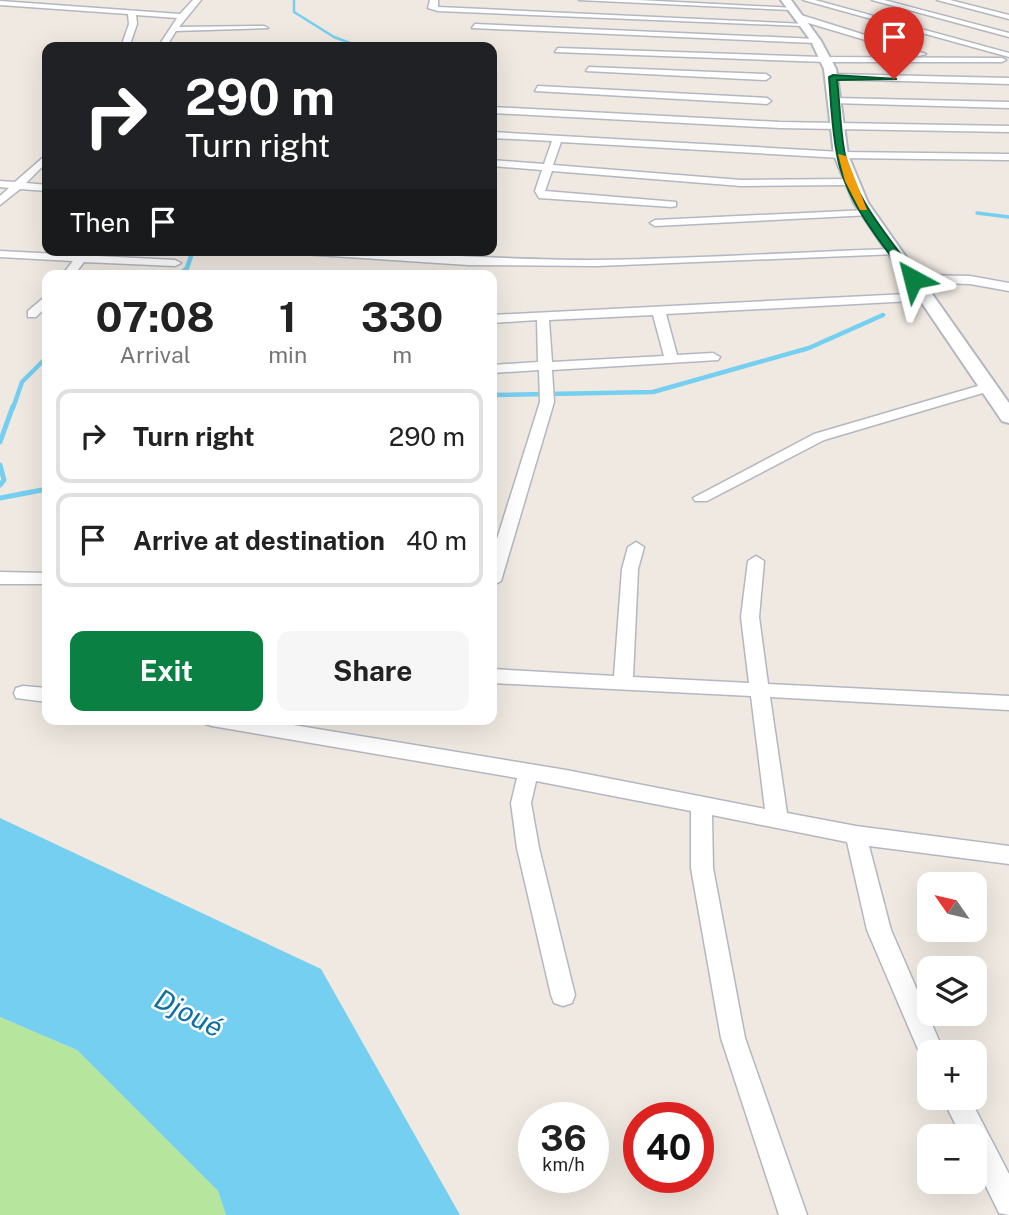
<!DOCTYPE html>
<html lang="en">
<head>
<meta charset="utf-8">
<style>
  :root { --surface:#fff; --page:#f6f6f6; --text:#222; --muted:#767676; --line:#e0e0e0; --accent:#0b8043 }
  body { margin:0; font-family:"Public Sans",sans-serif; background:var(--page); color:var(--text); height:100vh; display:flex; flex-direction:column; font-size:26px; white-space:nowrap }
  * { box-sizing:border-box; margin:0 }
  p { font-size:23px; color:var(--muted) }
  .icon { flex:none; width:38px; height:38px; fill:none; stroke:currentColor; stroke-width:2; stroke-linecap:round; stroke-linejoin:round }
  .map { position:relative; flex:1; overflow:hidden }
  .panel { position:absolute; left:42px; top:270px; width:455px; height:455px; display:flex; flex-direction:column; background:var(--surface); border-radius:14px; box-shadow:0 7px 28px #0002 }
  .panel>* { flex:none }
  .top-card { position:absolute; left:42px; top:42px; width:455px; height:214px; border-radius:14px; box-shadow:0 7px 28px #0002; background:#202124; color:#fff; overflow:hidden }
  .needle { width:46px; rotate:304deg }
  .buttons { position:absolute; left:917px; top:872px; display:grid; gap:14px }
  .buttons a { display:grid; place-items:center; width:70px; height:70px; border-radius:14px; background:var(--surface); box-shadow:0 7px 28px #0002; font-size:35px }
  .speed { position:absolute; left:518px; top:1102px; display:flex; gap:14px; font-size:35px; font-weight:700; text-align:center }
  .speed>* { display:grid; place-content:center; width:91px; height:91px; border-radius:50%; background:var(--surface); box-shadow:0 7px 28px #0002; line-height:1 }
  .speed small { font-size:18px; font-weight:400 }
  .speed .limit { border:10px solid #d22; background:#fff; color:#111 }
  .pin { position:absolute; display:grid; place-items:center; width:60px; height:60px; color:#fff; margin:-72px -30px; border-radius:50% 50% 50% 0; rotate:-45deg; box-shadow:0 0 7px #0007 }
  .pin .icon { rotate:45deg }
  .me { position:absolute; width:77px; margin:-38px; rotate:322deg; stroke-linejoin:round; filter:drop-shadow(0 0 5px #0008) }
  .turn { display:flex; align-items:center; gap:24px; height:147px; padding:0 28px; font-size:32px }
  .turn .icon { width:91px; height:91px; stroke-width:2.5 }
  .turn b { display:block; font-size:49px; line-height:60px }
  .then { display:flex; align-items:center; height:66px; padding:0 28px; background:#0003; gap:14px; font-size:26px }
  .eta { display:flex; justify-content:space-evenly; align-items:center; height:119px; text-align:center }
  .eta b { font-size:42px; font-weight:700; line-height:49px }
  .cta { display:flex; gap:14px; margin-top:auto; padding:14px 28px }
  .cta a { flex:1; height:80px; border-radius:14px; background:var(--accent); color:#fff; font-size:28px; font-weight:700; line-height:80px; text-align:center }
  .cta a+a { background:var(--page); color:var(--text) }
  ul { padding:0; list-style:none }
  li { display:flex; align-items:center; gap:21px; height:94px; margin:0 14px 10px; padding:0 14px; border:4px solid var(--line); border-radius:14px }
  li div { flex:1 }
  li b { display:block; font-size:26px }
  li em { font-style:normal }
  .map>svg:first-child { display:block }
  .green { fill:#b6e59e }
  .water { fill:#75cff0 }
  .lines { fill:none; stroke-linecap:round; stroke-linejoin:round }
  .stream-far3 { stroke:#75cff0; stroke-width:2.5 }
  .stream-far2 { stroke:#75cff0; stroke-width:3.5 }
  .stream-far1 { stroke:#75cff0; stroke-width:4.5 }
  .stream { stroke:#75cff0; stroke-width:5 }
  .street-casing { stroke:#b4b7c1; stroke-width:3 }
  .secondary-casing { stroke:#b4b7c1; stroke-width:4 }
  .street { fill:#fff; fill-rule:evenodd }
  .secondary { fill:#fff; fill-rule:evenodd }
  .route { fill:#0b8043; stroke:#07532c; stroke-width:2 }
  .slow { fill:#f59e0b }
  .labels { text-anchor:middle; stroke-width:5; stroke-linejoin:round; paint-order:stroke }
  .near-water-label { font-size:28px; font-style:italic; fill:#0d6fa3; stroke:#fff }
</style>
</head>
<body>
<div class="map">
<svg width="1009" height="1215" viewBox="0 0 1009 1215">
  <rect width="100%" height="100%" fill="#efe9e1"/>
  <!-- green -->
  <polygon class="green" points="0,1017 77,1050 218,1191 226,1215 0,1215"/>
  <!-- water -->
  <polygon class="water" points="0,818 321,969 460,1215 226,1215 218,1191 77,1050 0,1017"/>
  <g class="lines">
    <!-- stream-far3 -->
    <polyline class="stream-far3" points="294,0 294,12 334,37 361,47"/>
    <!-- stream-far2 -->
    <polyline class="stream-far2" points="977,213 1009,217"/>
    <!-- stream-far1 -->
    <g class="stream-far1">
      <polyline points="179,275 187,268 193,250"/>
      <polyline points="492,395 653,392 809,348 883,315"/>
      <polyline points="13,408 22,382 47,357"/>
    </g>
    <!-- stream -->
    <g class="stream">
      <polyline points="0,442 13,406"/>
      <polyline points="0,465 4,480 0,485"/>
      <polyline points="0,498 47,489"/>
    </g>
    <!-- street casing -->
    <g class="street-casing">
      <g id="street">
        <polygon points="193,0 201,0 179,27 264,26 268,28 176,31 166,47 158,47 177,18 136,15 137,24 129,47 121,47 129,24 128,14 0,5 0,1 180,14"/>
        <polygon points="430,0 438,0 438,7 806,24 802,26 438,11 428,8"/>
        <polygon points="579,0 638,0 795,8 791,10"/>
        <polygon points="803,0 815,0 1009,53 1009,57"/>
        <polygon points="872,0 884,0 1009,33 1009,37"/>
        <polygon points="937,0 950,0 1009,15 1009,19"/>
        <polygon points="795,15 801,15 926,54 919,56 795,19"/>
        <polygon points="475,24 816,39 820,41 816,43 472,28"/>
        <polygon points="259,44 262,47 203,47 207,45"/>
        <polygon points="558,48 821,57 1002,58 1006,60 1002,62 826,62 555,52"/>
        <polygon points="589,67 766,74 770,77 766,80 586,71"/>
        <polygon points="833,74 1009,78 1009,84 830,79"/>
        <polygon points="538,86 767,98 771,101 767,104 535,91"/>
        <polygon points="835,98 1009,102 1009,108 832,103"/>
        <polygon points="492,107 780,122 1009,126 1009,132 780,128 492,113"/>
        <polygon points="492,132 841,152 1009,154 1009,160 841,158 561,142 553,165 741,180 850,179 855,182 850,185 741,186 552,171 545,191 676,202 676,206 672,207 539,198 535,191 542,170 492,166 492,160 544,164 552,141 492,138"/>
        <polygon points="47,154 47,162 26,183 47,185 47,191 20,189 0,205 0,196 9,188 0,187 0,181 15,182"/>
        <polygon points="867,210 872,213 871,215 655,226 650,223 655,220"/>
        <path d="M893,249L897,250V254L597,266L468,265L287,253L281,250C386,250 490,260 595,260C694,259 794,252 893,249Z"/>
        <polygon points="0,251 175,260 181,263 175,266 84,262 74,275 62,275 73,261 0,257"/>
        <polygon points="913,275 970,276 1009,283 1009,291 970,284 909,282 907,279"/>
        <path d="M927,293L933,297L931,300L666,314L677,355L713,353L720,357L718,360L552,370L554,402L501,581L492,586V555L540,402L539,370L492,373V365L538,362L537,320L492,323V315ZM653,315L664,356L552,362L549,320Z"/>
        <polygon points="47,295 47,306 36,317 28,317 28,311"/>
        <polygon points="988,383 993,384 993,390 824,440 707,501 695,501 693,498 814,434"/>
        <polygon points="636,542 644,547 638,569 633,677 749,683 741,617 748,561 756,556 764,561 759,617 768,684 1009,696 1009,710 770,697 787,813 856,826 1009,846 1009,864 869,846 891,930 944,1052 929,1052 929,1063 923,1061 867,930 847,842 712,815 713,868 745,1038 807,1215 779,1215 721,1038 691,868 691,811 536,781 531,803 539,848 575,995 572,1003 563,1006 554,1003 551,995 517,848 511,803 517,778 212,726 205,724 202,719 257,719 566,770 765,809 751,696 492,683 492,669 614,676 622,569 628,547"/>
        <polygon points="0,572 47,573 47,584 0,584"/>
        <polygon points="23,686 47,688 47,702 16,698 14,693 16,688"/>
        <polygon points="942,1097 969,1097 1009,1174 1009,1215 999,1213 975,1164 975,1136 961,1136"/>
      </g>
    </g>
    <!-- secondary casing -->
    <g class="secondary-casing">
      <polygon id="secondary" points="781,0 791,0 821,41 836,69 848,155 868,203 1009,403 1009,423 1002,421 854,203 834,155 824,69 811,41"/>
    </g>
    <!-- street -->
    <use href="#street" class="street"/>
    <!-- secondary -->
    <use href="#secondary" class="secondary"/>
  </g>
  <!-- route -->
  <path class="route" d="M833,75L897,79L837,80C840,104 840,130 845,155C855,201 892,241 919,279L917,281H910C882,244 845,201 837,154C832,129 831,102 829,77Z"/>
  <!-- slow -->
  <polygon class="slow" points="838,154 846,156 867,210 860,210 845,181"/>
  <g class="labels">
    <!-- near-water labels -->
    <g class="near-water-label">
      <text transform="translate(189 1013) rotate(27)" y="10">Djoué</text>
    </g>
  </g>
</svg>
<div class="buttons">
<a><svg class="needle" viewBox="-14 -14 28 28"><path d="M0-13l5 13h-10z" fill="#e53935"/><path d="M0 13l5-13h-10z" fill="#767676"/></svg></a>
<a><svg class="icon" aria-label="layers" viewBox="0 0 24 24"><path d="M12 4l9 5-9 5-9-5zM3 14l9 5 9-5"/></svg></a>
<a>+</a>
<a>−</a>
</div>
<div class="speed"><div>36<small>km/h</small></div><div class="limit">40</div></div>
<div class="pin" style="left:894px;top:79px;background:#d93025"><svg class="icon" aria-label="arrive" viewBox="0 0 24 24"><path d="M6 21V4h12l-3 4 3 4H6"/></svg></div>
<svg class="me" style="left:913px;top:279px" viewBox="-20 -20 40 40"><path d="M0-17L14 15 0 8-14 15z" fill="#0b8043" stroke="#fff" stroke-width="4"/></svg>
<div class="top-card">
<div class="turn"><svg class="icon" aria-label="right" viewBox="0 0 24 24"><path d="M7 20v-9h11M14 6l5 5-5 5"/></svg><div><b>290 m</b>Turn right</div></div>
<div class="then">Then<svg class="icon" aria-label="arrive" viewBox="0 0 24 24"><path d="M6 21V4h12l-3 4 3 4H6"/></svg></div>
</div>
<section class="panel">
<div class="eta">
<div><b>07:08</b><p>Arrival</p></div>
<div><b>1</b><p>min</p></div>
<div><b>330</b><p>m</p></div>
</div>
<ul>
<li><svg class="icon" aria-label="right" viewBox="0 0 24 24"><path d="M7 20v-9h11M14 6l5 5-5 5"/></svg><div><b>Turn right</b></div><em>290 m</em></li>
<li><svg class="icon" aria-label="arrive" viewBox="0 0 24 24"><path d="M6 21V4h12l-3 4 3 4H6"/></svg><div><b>Arrive at destination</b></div><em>40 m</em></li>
</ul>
<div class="cta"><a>Exit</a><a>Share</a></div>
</section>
</div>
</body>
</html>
